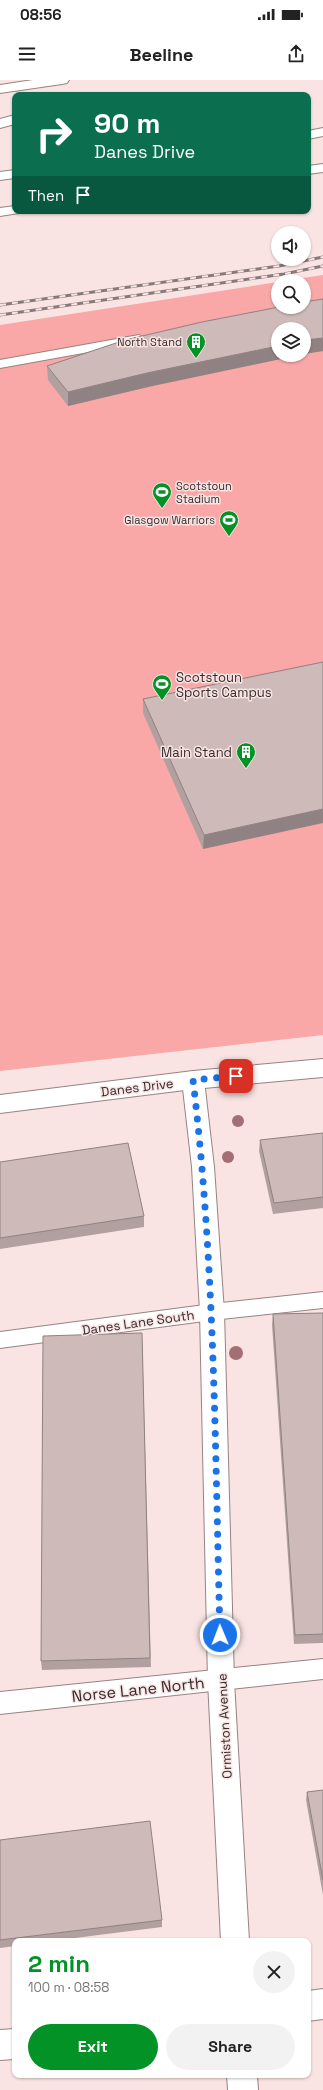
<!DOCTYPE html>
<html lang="en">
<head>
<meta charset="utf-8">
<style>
  :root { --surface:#fff; --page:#f2f2f2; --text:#222; --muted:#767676; --accent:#029225 }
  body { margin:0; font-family:"Space Grotesk",sans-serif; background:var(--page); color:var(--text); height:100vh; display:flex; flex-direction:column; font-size:15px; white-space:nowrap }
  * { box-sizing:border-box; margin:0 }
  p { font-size:13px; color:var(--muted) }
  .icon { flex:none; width:22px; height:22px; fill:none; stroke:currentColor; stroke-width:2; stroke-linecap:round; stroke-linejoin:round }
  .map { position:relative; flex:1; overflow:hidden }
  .details { position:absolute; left:12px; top:1858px; width:299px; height:140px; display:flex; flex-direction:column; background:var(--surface); border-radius:8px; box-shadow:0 1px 3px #0004 }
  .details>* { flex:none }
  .guide { position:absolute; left:12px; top:12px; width:299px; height:122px; border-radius:8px; box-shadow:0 1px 3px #0004; background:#0b6e4f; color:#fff; overflow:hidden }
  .buttons { position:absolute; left:271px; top:146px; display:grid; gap:8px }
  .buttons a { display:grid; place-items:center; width:40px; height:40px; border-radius:50%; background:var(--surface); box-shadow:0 1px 3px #0004; font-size:20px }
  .pin { position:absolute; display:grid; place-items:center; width:34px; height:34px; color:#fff; margin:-17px; border-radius:8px; box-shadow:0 2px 6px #0006 }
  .me { position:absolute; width:44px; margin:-22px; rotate:359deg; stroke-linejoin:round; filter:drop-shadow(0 0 3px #0008) }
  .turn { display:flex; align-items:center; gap:14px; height:84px; padding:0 16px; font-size:18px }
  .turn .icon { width:52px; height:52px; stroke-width:2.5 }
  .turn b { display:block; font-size:28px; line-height:34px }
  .then { display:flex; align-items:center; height:38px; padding:0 16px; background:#0003; gap:8px; font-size:15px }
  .round { display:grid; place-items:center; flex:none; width:42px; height:42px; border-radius:21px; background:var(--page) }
  .summary { display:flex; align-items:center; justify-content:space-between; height:68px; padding:0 16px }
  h1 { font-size:24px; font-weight:700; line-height:30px; color:var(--accent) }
  .action { display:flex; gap:8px; margin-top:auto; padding:8px 16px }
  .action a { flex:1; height:46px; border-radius:24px; background:var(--accent); color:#fff; font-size:16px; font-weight:700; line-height:46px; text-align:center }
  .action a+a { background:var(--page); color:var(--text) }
  .status { display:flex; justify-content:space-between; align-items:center; height:28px; padding:0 20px; background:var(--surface); direction:ltr }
  .status svg { height:11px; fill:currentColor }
  header { display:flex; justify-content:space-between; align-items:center; height:52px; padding:0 16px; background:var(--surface); font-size:18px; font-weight:700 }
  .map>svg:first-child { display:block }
  .green { fill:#f9a7a7; fill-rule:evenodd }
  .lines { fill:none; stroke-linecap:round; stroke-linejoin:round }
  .service-casing { stroke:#968382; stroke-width:2 }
  .minor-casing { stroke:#968382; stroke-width:2 }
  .tertiary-casing { stroke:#968382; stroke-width:2 }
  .service { fill:#fff; fill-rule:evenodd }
  .minor { fill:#fff; fill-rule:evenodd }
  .tertiary { fill:#fff; fill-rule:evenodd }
  .rail-casing { stroke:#867979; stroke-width:3 }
  .rail { stroke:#f9e4e3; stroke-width:2; stroke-dasharray:6; stroke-linecap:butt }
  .tree { fill:#a36f74 }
  .wall { fill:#b1a09f }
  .shaded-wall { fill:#908282 }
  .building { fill:#cebab9; stroke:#908282 }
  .route { stroke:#1a73e8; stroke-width:7; stroke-dasharray:0 12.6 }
  .labels { text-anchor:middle; stroke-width:3; stroke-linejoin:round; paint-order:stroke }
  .far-poi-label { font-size:11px; fill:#342c2c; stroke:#f9e4e3; text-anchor:end }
  .poi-label { font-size:13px; fill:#342c2c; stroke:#f9e4e3; text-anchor:start }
  .street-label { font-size:13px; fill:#342c2c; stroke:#f9e4e3 }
  .near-street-label { font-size:16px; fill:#342c2c; stroke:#f9e4e3 }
</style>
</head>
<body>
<div class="status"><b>08:56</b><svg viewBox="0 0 49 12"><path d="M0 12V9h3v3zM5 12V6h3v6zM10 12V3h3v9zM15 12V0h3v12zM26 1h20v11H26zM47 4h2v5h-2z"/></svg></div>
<header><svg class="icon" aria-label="menu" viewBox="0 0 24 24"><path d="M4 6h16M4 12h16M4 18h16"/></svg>Beeline<svg class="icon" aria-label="share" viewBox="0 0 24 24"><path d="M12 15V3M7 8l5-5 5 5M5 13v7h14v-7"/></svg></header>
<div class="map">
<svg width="323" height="2010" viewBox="0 0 323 2010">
  <rect width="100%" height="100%" fill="#f9e4e3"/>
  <!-- green -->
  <path class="green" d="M323,195V955L0,991V245L278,202V227H304V201H283ZM278,249H304V275H278Z"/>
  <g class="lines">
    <!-- service casing -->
    <g class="service-casing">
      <g id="service">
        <polygon points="323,84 323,92 308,94 308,86"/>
        <polygon points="15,126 15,131 20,131 19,133 0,136 0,128"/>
        <polygon points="139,255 146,259 144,262 0,288 0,280"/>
        <polygon points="323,1212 323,1228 212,1240 0,1268 0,1252 212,1224"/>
        <polygon points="323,1579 323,1599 0,1634 0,1612"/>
      </g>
    </g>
    <!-- minor casing -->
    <g class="minor-casing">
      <g id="minor">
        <polygon points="33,0 69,0 67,3 62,4 0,13 0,5"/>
        <polygon points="15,35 15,44 0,48 0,39"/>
        <polygon points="193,991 201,994 204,1000 214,1087 224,1232 234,1601 249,1861 221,1861 208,1601 200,1232 192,1087 182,1000 185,994"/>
        <polygon points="323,1909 323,1939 308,1941 308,1911"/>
        <polygon points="15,1949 15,1979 0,1980 0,1950"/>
        <polygon points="227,1995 257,1995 258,2010 228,2010"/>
      </g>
    </g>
    <!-- tertiary casing -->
    <g class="tertiary-casing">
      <g id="tertiary">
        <polygon points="323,48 323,56 308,59 308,51"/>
        <polygon points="15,90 15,98 0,100 0,92"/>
        <polygon points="323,979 323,997 193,1009 0,1033 0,1015 193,991"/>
      </g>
    </g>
    <!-- service -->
    <use href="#service" class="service"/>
    <!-- minor -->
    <use href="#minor" class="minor"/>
    <!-- tertiary -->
    <use href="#tertiary" class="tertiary"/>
    <!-- rail casing -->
    <g class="rail-casing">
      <g id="rail">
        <polyline points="0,225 279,186 323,177"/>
        <polyline points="0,235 284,194 323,186"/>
      </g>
    </g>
    <!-- rail -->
    <use href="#rail" class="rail"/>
  </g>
  <!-- trees -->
  <g class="tree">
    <circle cx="238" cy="1041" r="6"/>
    <circle cx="228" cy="1077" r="6"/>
    <circle cx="236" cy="1273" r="7"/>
  </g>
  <!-- wall -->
  <g class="wall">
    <polygon points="323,219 323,271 304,274 304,249 148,307 68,326 48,300 47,286"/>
    <polygon points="323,582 203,769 143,633 143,619"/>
    <polygon points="323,1053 323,1128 273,1134 259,1071 260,1060"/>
    <polygon points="0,1082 144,1136 144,1147 0,1169"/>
    <polygon points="323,1233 323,1563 294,1564 272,1245 273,1234"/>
    <polygon points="142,1253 151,1587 42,1590 41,1581"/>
    <polygon points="323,1710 323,1815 306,1720 307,1712"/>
    <polygon points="0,1760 162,1840 162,1847 51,1861 15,1861 15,1866 0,1868"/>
  </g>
  <!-- shaded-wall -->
  <g class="shaded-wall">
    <polygon points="323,258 323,271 304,274 304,260"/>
    <polygon points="278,266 278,275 300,275 148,307 68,326 68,312 147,293"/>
    <polygon points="323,729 323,743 203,769 204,755"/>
  </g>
  <!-- building -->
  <g class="building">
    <polygon points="323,219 323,258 304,260 304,249 278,249 278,266 147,293 68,312 47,286 125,260 202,242 279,227 304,227 304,222"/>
    <polygon points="323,582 323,729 204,755 143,619"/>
    <polygon points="323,1053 323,1117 274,1123 260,1060"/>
    <polygon points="128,1063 144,1136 0,1158 0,1082"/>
    <polygon points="323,1233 323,1554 295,1555 273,1234"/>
    <polygon points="142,1253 150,1578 41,1581 43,1256"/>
    <polygon points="323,1710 323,1800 307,1712"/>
    <polygon points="150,1741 162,1840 0,1860 0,1760"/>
  </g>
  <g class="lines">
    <!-- route -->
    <path class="route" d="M220,1555C215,1370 215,1184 193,1000L236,996"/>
  </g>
  <!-- icons -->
  <defs>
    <g id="building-pin" transform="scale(1)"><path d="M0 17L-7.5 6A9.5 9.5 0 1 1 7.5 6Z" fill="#029225" stroke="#f9e4e3"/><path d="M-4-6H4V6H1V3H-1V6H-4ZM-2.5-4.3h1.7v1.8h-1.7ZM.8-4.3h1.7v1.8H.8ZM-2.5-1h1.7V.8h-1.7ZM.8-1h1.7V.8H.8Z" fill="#fff"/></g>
    <g id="stadium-pin" transform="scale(1)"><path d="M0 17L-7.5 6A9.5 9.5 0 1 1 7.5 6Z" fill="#029225" stroke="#f9e4e3"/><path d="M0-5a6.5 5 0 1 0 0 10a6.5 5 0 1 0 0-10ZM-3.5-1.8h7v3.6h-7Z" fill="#fff"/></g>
  </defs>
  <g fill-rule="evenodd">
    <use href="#building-pin" x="196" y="262"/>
    <use href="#stadium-pin" x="162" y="412"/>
    <use href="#stadium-pin" x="229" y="440"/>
    <use href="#stadium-pin" x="162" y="604"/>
    <use href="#building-pin" x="246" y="672"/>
  </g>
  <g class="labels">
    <!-- far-poi labels -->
    <g class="far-poi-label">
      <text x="182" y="266">North Stand</text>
      <text x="176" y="410" text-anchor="start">Scotstoun<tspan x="176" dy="13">Stadium</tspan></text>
      <text x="215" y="444">Glasgow Warriors</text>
    </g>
    <!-- poi labels -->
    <g class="poi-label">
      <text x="176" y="602">Scotstoun<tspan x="176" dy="15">Sports Campus</tspan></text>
      <text x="232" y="677" text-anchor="end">Main Stand</text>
    </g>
    <!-- street labels -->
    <g class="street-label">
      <text transform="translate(137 1007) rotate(-7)" y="5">Danes Drive</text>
      <text transform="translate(138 1242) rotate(-8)" y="5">Danes Lane South</text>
      <text transform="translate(224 1646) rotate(-93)" y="5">Ormiston Avenue</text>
    </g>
    <!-- near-street labels -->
    <g class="near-street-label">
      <text transform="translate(138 1609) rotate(-6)" y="6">Norse Lane North</text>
    </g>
  </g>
</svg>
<div class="buttons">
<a><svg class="icon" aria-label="sound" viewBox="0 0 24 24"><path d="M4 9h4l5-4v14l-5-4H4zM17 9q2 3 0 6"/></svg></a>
<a><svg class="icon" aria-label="search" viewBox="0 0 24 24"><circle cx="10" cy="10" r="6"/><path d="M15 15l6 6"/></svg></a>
<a><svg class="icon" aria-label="layers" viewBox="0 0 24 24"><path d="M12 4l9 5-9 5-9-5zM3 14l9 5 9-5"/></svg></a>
</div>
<div class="pin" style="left:236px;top:996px;background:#d93025"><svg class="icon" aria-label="arrive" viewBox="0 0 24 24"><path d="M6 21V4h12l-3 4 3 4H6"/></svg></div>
<svg class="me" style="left:220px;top:1555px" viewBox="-20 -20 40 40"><circle r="17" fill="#1a73e8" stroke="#fff" stroke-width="3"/><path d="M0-11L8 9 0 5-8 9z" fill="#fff"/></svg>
<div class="guide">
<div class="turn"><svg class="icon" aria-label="right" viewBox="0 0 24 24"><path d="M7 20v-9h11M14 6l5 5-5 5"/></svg><div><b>90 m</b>Danes Drive</div></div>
<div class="then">Then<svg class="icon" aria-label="arrive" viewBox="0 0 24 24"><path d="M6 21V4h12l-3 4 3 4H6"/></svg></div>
</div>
<section class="details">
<div class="summary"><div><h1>2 min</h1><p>100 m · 08:58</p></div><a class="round"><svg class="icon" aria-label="close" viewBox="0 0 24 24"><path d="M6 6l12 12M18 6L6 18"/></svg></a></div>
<div class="action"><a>Exit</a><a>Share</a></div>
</section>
</div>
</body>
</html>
